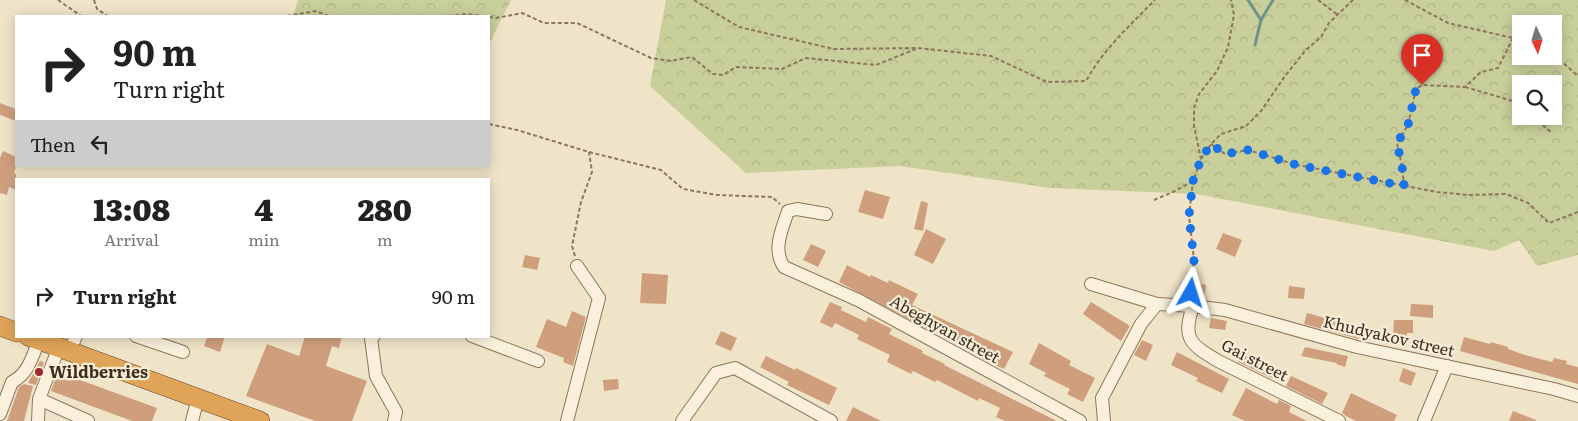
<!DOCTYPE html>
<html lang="en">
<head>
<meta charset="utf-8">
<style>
  :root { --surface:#fff; --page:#f6f6f6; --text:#222; --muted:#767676 }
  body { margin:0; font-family:Literata,serif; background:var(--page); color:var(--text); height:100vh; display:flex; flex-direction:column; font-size:19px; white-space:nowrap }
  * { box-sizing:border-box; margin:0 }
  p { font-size:16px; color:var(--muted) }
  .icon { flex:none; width:28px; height:28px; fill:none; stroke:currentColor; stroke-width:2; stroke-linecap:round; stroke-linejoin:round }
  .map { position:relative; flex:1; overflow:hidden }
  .panel { position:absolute; left:15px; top:178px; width:475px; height:160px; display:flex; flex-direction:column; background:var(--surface); border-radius:0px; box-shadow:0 2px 12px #0003 }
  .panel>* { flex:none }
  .guide { position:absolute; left:15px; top:15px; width:475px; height:152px; border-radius:0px; box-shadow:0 2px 12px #0003; background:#fff; color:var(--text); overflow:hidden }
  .needle { width:32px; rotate:176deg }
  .fabs { position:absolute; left:1512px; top:15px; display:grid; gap:10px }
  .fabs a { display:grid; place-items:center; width:50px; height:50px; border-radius:0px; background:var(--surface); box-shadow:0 2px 12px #0003; font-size:25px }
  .pin { position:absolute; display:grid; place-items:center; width:42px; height:42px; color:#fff; margin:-51px -21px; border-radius:50% 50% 50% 0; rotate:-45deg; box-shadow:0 0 5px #0007 }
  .pin .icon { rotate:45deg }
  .me { position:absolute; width:55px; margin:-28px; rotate:6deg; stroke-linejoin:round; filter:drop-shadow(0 0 4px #0008) }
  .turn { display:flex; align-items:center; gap:18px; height:105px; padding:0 15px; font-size:22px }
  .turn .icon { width:65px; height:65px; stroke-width:2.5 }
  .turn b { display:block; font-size:35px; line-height:42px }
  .then { display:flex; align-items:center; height:48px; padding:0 15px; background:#0003; gap:10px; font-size:19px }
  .eta { display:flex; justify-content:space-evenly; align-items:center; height:85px; text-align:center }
  .eta b { font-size:30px; font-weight:800; line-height:35px }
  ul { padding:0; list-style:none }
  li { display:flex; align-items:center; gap:15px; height:65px; padding:0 15px }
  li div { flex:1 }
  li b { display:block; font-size:19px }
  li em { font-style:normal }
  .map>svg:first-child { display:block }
  .forest { fill:url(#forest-crowns); fill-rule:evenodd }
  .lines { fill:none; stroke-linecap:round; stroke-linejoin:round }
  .stream { stroke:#6f938a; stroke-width:3 }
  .building { fill:#cf9f7d }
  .minor-casing { stroke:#8d765c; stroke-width:14 }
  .highway-casing { stroke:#5b4430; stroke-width:20 }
  .path { stroke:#8d765c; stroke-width:2; stroke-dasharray:4 2.5; stroke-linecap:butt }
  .minor { stroke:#faf1dc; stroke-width:12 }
  .highway { stroke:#e0a458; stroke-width:19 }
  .route { stroke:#1a73e8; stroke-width:9; stroke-dasharray:0 16.2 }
  .poi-dot { fill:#9e2a2b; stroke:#f7eed8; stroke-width:2 }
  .labels { text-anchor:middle; stroke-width:4.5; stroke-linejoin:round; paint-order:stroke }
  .street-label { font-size:16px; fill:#3d2e20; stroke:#f7eed8 }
  .poi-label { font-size:16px; font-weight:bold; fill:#3d2e20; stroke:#f7eed8; text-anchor:start }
</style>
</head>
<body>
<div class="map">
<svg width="1578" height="421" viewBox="0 0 1578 421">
  <defs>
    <pattern id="forest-crowns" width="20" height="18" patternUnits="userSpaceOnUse" patternTransform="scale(1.25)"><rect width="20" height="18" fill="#c9cf9b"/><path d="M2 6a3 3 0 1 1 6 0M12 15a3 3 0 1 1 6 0" fill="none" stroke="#aeb285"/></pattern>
  </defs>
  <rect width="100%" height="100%" fill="#f0e4c8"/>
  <!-- forest -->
  <g class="forest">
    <polygon points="298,0 511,0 489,44 489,16 293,16"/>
    <path d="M666,0H1578V255L1537,266L1519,240L1494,251L1196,194L1050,188L900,166L746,173L650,86ZM1521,24H1554V56H1521ZM1521,84H1554V116H1521Z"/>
  </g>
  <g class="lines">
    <!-- stream -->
    <g class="stream">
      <polyline points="1248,0 1261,20 1255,45"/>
      <polyline points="1261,20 1273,0"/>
    </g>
  </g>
  <!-- building -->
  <g class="building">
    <polygon points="0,103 16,109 16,121 0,115"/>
    <polygon points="3,151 16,157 16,167 14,173 16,174 16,190 9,187 7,195 0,193 0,158"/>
    <polygon points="865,190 890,197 883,219 858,212"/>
    <polygon points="921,201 928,203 923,231 914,229"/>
    <polygon points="926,229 946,239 933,264 914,255"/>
    <polygon points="1223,233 1242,240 1235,257 1216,249"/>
    <polygon points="811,244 826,251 818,267 803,260"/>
    <polygon points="525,255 540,258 537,270 522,267"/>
    <polygon points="847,265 870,277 871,275 888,283 889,280 918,294 912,305 1013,352 1004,369 982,359 984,356 963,346 963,345 930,328 929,330 839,282"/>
    <polygon points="642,273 668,275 666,304 640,303"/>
    <polygon points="1197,283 1206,285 1204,298 1195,296"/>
    <polygon points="1289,286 1305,288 1304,299 1288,298"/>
    <polygon points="830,302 842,307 841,310 866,322 868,317 892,329 889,334 923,351 922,353 945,364 944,365 1057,421 1005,421 996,417 1000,408 979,398 978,401 937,380 935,382 913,371 911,374 887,362 890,355 857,339 859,335 835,323 832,328 820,322"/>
    <polygon points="1091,302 1130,326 1121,341 1083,314"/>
    <polygon points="1411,304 1433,305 1433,318 1410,316"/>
    <polygon points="572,311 586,317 573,366 563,362 564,358 536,347 547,319 566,327"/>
    <polygon points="1307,313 1362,328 1359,339 1304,324"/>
    <polygon points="1211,318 1227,321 1225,330 1209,328"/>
    <polygon points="1394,320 1413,320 1413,333 1407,333 1407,337 1393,336"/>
    <polygon points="721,331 737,338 731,351 715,344"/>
    <polygon points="208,336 225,336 220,352 204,346"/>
    <polygon points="305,336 342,336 339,348 332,346 326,366 367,381 352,421 315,421 246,396 267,344 299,356"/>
    <polygon points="1464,337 1490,344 1491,342 1508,347 1508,349 1525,355 1552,362 1554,358 1567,361 1566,364 1578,367 1578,384 1460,351"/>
    <polygon points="1142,340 1153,345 1146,361 1134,355"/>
    <polygon points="1039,343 1071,361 1069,365 1095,378 1083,402 1067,394 1070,389 1044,376 1046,373 1029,364"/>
    <polygon points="1305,347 1348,356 1345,367 1336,364 1337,363 1301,356"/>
    <polygon points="1177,352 1229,379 1222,393 1196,381 1198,378 1171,365"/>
    <polygon points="1241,354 1276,370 1271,378 1238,362"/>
    <polygon points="766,356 795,370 796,368 837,388 829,405 787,385 789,382 760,367"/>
    <polygon points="40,361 44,362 36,385 28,383"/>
    <polygon points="1403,368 1416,373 1411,386 1399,381"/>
    <polygon points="58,372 157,408 152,421 132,421 51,391"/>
    <polygon points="1291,376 1328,393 1322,404 1286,386"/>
    <polygon points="618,379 619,389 604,391 603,380"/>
    <polygon points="24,384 33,386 24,421 7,421 19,387"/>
    <polygon points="1246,388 1277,404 1279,400 1291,406 1289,412 1307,421 1245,421 1232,415"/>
    <polygon points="1351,393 1397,415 1394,421 1356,421 1346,416 1342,413"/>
    <polygon points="853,407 881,421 846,421"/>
    <polygon points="1513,411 1536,420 1536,421 1509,421"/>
  </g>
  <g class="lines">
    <!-- minor casing -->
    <g class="minor-casing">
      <g id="minor">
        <path d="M826,214L797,209L788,211C782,230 772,249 784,267L858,300L1080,421"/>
        <polyline points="1091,284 1157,304"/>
        <path d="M1193,306C1182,339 1190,344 1218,361L1339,421"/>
        <polyline points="136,336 183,352"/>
        <polyline points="374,336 371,338 376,376 396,412 394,421"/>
        <polyline points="472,336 538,361"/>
        <polyline points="70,351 76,336"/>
        <polyline points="39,399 88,421"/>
        <path d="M0,414L12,382C29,373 32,357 39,340"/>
        <polyline points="38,421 39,399 59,347"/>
        <polyline points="192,421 198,398"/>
        <polyline points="567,421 599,298 577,266"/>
        <polyline points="682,421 716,373 735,368 831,421"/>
        <polyline points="1104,421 1102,398 1141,324 1157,304 1193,306 1225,310 1357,347 1554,389 1578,396"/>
        <polyline points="1424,421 1447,366"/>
      </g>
    </g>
    <!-- highway casing -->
    <g class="highway-casing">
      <g id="highway">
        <polyline points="0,326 16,332"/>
        <polyline points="28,336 260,421"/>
      </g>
    </g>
    <!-- path -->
    <g class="path">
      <polyline points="58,0 81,16"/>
      <polyline points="94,0 97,9 108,16"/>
      <path d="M694,0L739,27L834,49L918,48L991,56L1047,82L1086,81C1103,50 1130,25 1155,0"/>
      <polyline points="1318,0 1338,15"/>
      <polyline points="1405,0 1448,23 1513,38 1521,38"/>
      <polyline points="287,16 316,11 329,16"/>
      <polyline points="449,16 467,14 484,16"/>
      <polyline points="489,17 496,18 522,13 544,23 577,23 651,58 670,61 692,57 713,74 723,75 736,67 782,69 806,58 876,65 916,49"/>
      <polyline points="1554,55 1578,76"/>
      <polyline points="1465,87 1513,101 1521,107"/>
      <polyline points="1533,116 1552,133"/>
      <polyline points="489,124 517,130 589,152 661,170 683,189 717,195 772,197 780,204"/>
      <polyline points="1211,144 1225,154 1248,150 1297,165 1437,192 1468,195 1506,194 1528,203 1549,223 1578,212"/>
      <polyline points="1201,159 1211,144 1221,134 1246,126 1261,111 1285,76 1305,51 1321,37 1329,23 1353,0"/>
      <polyline points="1404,186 1402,166 1397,143 1408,125 1416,89 1422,85 1465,87 1481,72 1498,68 1513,38"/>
      <polyline points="1154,200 1175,191 1193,181"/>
      <polyline points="575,256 572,246 581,202 592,172 589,152"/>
      <polyline points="1191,294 1194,260 1189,216 1193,181 1201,159 1194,126 1194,108 1199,94 1217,71 1228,47 1234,15 1231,0"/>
    </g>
    <!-- minor -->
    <use href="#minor" class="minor"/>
    <!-- highway -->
    <use href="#highway" class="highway"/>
  </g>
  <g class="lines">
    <!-- route -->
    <polyline class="route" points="1191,293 1194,260 1189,216 1193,181 1201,159 1211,144 1225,154 1248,150 1297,165 1404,186 1402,166 1397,143 1408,125 1416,89 1422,85"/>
  </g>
  <!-- markers -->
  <circle class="poi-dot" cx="39" cy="372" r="5"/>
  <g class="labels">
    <!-- street labels -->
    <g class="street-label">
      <text transform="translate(945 329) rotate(29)" y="6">Abeghyan street</text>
      <text transform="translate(1389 336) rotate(13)" y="6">Khudyakov street</text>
      <text transform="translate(1255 360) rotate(27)" y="6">Gai street</text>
    </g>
    <!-- poi labels -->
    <g class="poi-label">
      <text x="49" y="378">Wildberries</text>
    </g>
  </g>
</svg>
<div class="fabs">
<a><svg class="needle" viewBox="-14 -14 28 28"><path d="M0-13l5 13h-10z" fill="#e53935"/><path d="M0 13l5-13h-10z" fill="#767676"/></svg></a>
<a><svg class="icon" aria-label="search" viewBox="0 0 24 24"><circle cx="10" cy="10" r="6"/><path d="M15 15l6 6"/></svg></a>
</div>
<div class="pin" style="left:1422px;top:85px;background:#d93025"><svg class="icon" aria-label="arrive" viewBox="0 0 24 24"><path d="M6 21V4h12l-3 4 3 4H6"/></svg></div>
<svg class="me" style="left:1191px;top:293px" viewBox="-20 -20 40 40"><path d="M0-17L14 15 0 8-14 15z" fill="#1a73e8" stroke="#fff" stroke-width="4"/></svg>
<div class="guide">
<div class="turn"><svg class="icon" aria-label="right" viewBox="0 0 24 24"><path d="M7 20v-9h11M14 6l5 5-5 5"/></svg><div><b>90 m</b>Turn right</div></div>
<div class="then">Then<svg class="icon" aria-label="left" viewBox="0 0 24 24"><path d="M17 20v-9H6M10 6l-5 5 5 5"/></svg></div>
</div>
<section class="panel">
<div class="eta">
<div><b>13:08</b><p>Arrival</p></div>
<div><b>4</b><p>min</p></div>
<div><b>280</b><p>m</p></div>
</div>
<ul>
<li><svg class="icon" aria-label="right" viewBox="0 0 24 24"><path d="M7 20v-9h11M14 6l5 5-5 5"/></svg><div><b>Turn right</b></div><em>90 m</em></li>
</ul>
</section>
</div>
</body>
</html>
